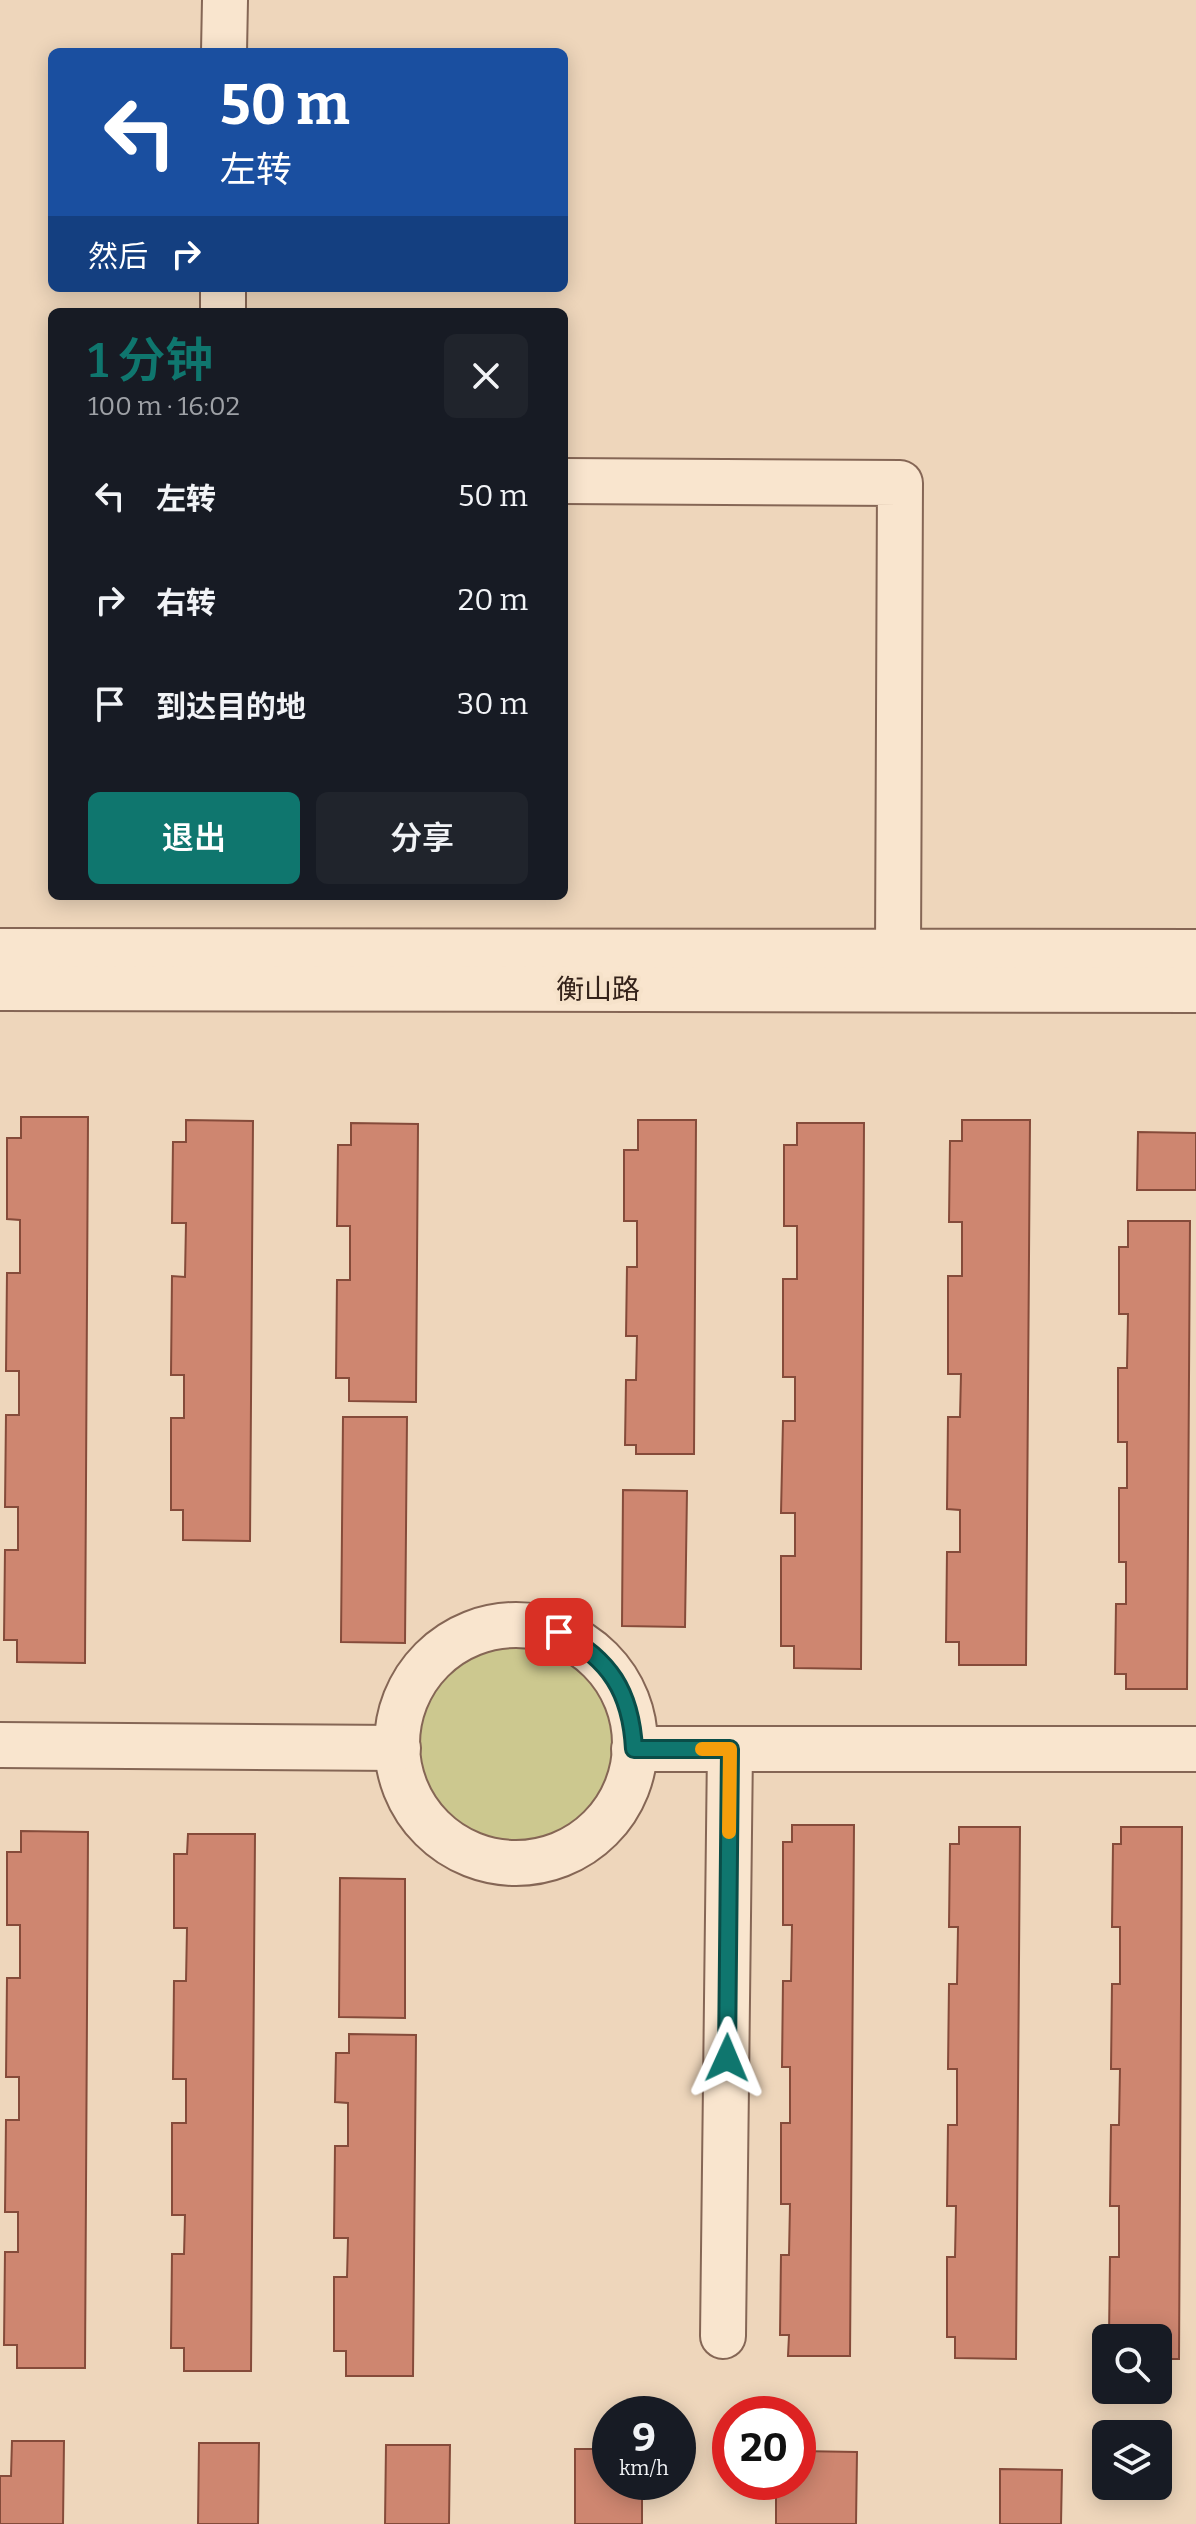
<!DOCTYPE html>
<html lang="zh">
<head>
<meta charset="utf-8">
<style>
  :root { --surface:#171b24; --page:#20242c; --text:#f1f3f6; --muted:#9ea1a6; --accent:#0f766e }
  body { margin:0; font-family:Bitter,"Noto Sans SC",serif; background:var(--page); color:var(--text); height:100vh; display:flex; flex-direction:column; font-size:30px; white-space:nowrap }
  * { box-sizing:border-box; margin:0 }
  p { font-size:26px; color:var(--muted) }
  .icon { flex:none; width:44px; height:44px; fill:none; stroke:currentColor; stroke-width:2; stroke-linecap:round; stroke-linejoin:round }
  .map { position:relative; flex:1; overflow:hidden }
  .panel { position:absolute; left:48px; top:308px; width:520px; height:592px; display:flex; flex-direction:column; background:var(--surface); border-radius:12px; box-shadow:0 4px 20px #0003 }
  .panel>* { flex:none }
  .top-card { position:absolute; left:48px; top:48px; width:520px; height:244px; border-radius:12px; box-shadow:0 4px 20px #0003; background:#1a4fa0; color:#fff; overflow:hidden }
  .tools { position:absolute; left:1092px; top:2324px; display:grid; gap:16px }
  .tools a { display:grid; place-items:center; width:80px; height:80px; border-radius:12px; background:var(--surface); box-shadow:0 4px 20px #0003; font-size:40px }
  .speed { position:absolute; left:592px; top:2396px; display:flex; gap:16px; font-size:40px; font-weight:700; text-align:center }
  .speed>* { display:grid; place-content:center; width:104px; height:104px; border-radius:50%; background:var(--surface); box-shadow:0 4px 20px #0003; line-height:1 }
  .speed small { font-size:20px; font-weight:400 }
  .speed .limit { border:12px solid #d22; background:#fff; color:#111 }
  .pin { position:absolute; display:grid; place-items:center; width:68px; height:68px; color:#fff; margin:-34px; border-radius:16px; box-shadow:0 4px 12px #0006 }
  .me { position:absolute; width:88px; margin:-44px; rotate:1deg; stroke-linejoin:round; filter:drop-shadow(0 0 6px #0008) }
  .turn { display:flex; align-items:center; gap:28px; height:168px; padding:0 40px; font-size:36px }
  .turn .icon { width:104px; height:104px; stroke-width:2.5 }
  .turn b { display:block; font-size:56px; line-height:68px }
  .then { display:flex; align-items:center; height:76px; padding:0 40px; background:#0003; gap:16px; font-size:30px }
  .round { display:grid; place-items:center; flex:none; width:84px; height:84px; border-radius:12px; background:var(--page) }
  .overview { display:flex; align-items:center; justify-content:space-between; height:136px; padding:0 40px }
  h1 { font-size:48px; font-weight:600; line-height:60px; color:var(--accent) }
  .action { display:flex; gap:16px; margin-top:auto; padding:16px 40px }
  .action a { flex:1; height:92px; border-radius:12px; background:var(--accent); color:#fff; font-size:32px; font-weight:600; line-height:92px; text-align:center }
  .action a+a { background:var(--page); color:var(--text) }
  ul { padding:0; list-style:none }
  li { display:flex; align-items:center; gap:24px; height:104px; padding:0 40px }
  li div { flex:1 }
  li b { display:block; font-size:30px }
  li em { font-style:normal }
  .map>svg:first-child { display:block }
  .green { fill:#ccc88f }
  .building { fill:#ce8670; stroke:#854b3a; stroke-width:2 }
  .lines { fill:none; stroke-linecap:round; stroke-linejoin:round }
  .minor-casing { stroke:#856655; stroke-width:48 }
  .minor { stroke:#f9e5ce; stroke-width:44 }
  .route-casing { stroke:#0a4d48; stroke-width:20 }
  .route { stroke:#0f766e; stroke-width:14 }
  .slow { stroke:#f59e0b; stroke-width:14 }
  .labels { text-anchor:middle; stroke-width:8; stroke-linejoin:round; paint-order:stroke }
  .street-label { font-size:28px; fill:#34221a; stroke:#f6e2ca }
</style>
</head>
<body>
<div class="map">
<svg width="1196" height="2524" viewBox="0 0 1196 2524">
  <rect width="100%" height="100%" fill="#eed6bb"/>
  <!-- green -->
  <circle class="green" cx="516" cy="1744" r="97"/>
  <!-- building -->
  <g class="building">
    <polygon points="21,1117 88,1117 85,1663 17,1662 17,1640 4,1640 5,1550 18,1550 18,1507 5,1507 6,1415 19,1415 19,1371 6,1371 7,1273 20,1273 20,1220 7,1219 7,1138 21,1138"/>
    <polygon points="186,1120 253,1121 250,1541 183,1540 183,1510 171,1510 171,1418 184,1418 184,1375 171,1375 172,1276 185,1277 186,1223 172,1223 173,1142 186,1142"/>
    <polygon points="638,1120 696,1120 694,1454 636,1454 636,1445 625,1445 626,1380 636,1380 637,1336 626,1336 627,1267 637,1267 637,1221 624,1221 624,1150 638,1150"/>
    <polygon points="962,1120 1030,1120 1026,1665 959,1665 959,1642 946,1642 947,1552 960,1552 960,1510 947,1509 948,1417 960,1417 961,1374 948,1374 948,1276 962,1276 962,1222 949,1222 950,1141 962,1141"/>
    <polygon points="351,1123 418,1124 416,1402 349,1401 349,1378 336,1378 337,1280 350,1280 350,1226 337,1226 338,1145 351,1145"/>
    <polygon points="797,1123 864,1123 861,1669 794,1668 794,1646 781,1646 781,1556 795,1556 795,1513 781,1513 783,1421 795,1421 795,1377 783,1377 783,1279 797,1279 797,1226 784,1226 784,1145 797,1145"/>
    <polygon points="1138,1132 1196,1133 1196,1190 1137,1190"/>
    <polygon points="1128,1221 1190,1221 1187,1689 1126,1689 1126,1674 1115,1674 1116,1604 1126,1604 1126,1562 1119,1562 1119,1488 1127,1488 1127,1442 1118,1442 1118,1368 1127,1368 1128,1314 1119,1314 1119,1247 1128,1247"/>
    <polygon points="343,1417 407,1417 405,1643 341,1642"/>
    <polygon points="623,1490 687,1491 685,1627 622,1626"/>
    <polygon points="792,1825 854,1825 850,2356 788,2356 789,2335 780,2335 781,2255 789,2255 790,2204 781,2204 781,2123 790,2123 790,2067 782,2067 783,1981 791,1981 792,1925 783,1925 783,1842 792,1842"/>
    <polygon points="959,1827 1020,1827 1016,2359 955,2358 955,2337 947,2337 947,2257 955,2257 956,2206 947,2206 948,2125 957,2125 957,2069 948,2069 949,1984 957,1984 958,1927 949,1927 950,1844 959,1844"/>
    <polygon points="1121,1827 1182,1827 1179,2359 1158,2359 1158,2338 1109,2337 1110,2257 1119,2257 1119,2206 1110,2206 1111,2125 1119,2125 1120,2069 1111,2069 1112,1984 1120,1984 1120,1927 1112,1927 1113,1844 1121,1844"/>
    <polygon points="21,1831 88,1832 85,2368 17,2368 17,2345 4,2345 5,2252 18,2252 18,2212 5,2212 6,2120 19,2120 19,2077 6,2077 7,1978 20,1978 20,1925 7,1925 7,1852 21,1852"/>
    <polygon points="188,1834 255,1834 251,2371 184,2371 184,2348 171,2348 172,2254 184,2254 185,2215 172,2215 172,2123 186,2123 186,2079 173,2079 174,1981 186,1981 187,1928 174,1928 174,1854 187,1854"/>
    <polygon points="340,1878 405,1879 405,2018 339,2017"/>
    <polygon points="349,2034 416,2035 413,2376 346,2376 346,2351 334,2351 334,2277 347,2277 348,2238 334,2238 335,2146 348,2146 348,2103 335,2102 336,2053 349,2053"/>
    <polygon points="12,2441 64,2441 63,2524 0,2524 0,2476 11,2476"/>
    <polygon points="199,2443 259,2443 258,2524 198,2524"/>
    <polygon points="386,2445 450,2445 449,2524 385,2524"/>
    <polygon points="575,2449 610,2449 610,2482 642,2482 642,2524 575,2524"/>
    <polygon points="798,2451 857,2452 856,2524 776,2524 776,2482 798,2482"/>
    <polygon points="1000,2469 1062,2470 1061,2524 1000,2524"/>
  </g>
  <g class="lines">
    <!-- minor casing -->
    <g class="minor-casing">
      <g id="minor">
        <polyline points="224,52 225,0"/>
        <polyline points="223,312 223,288"/>
        <polyline points="564,481 900,483 898,952"/>
        <polyline points="0,951 1196,952"/>
        <polyline points="0,988 1196,990"/>
        <circle cx="516" cy="1744" r="119"/>
        <polyline points="0,1745 398,1748"/>
        <polyline points="634,1749 1196,1749"/>
        <polyline points="723,2336 730,1749"/>
      </g>
    </g>
    <!-- minor -->
    <use href="#minor" class="minor"/>
  </g>
  <g class="lines">
    <!-- route casing -->
    <g class="route-casing">
      <path id="route" d="M559,1632C610,1659 631,1692 634,1749H730L727,2058"/>
    </g>
    <!-- route -->
    <use href="#route" class="route"/>
    <!-- slow -->
    <polyline class="slow" points="702,1749 730,1749 729,1832"/>
  </g>
  <g class="labels">
    <!-- street labels -->
    <g class="street-label">
      <text x="598" y="999">衡山路</text>
    </g>
  </g>
</svg>
<div class="tools">
<a><svg class="icon" aria-label="search" viewBox="0 0 24 24"><circle cx="10" cy="10" r="6"/><path d="M15 15l6 6"/></svg></a>
<a><svg class="icon" aria-label="layers" viewBox="0 0 24 24"><path d="M12 4l9 5-9 5-9-5zM3 14l9 5 9-5"/></svg></a>
</div>
<div class="speed"><div>9<small>km/h</small></div><div class="limit">20</div></div>
<div class="pin" style="left:559px;top:1632px;background:#d93025"><svg class="icon" aria-label="arrive" viewBox="0 0 24 24"><path d="M6 21V4h12l-3 4 3 4H6"/></svg></div>
<svg class="me" style="left:727px;top:2058px" viewBox="-20 -20 40 40"><path d="M0-17L14 15 0 8-14 15z" fill="#0f766e" stroke="#fff" stroke-width="4"/></svg>
<div class="top-card">
<div class="turn"><svg class="icon" aria-label="left" viewBox="0 0 24 24"><path d="M17 20v-9H6M10 6l-5 5 5 5"/></svg><div><b>50 m</b>左转</div></div>
<div class="then">然后<svg class="icon" aria-label="right" viewBox="0 0 24 24"><path d="M7 20v-9h11M14 6l5 5-5 5"/></svg></div>
</div>
<section class="panel">
<div class="overview"><div><h1>1 分钟</h1><p>100 m · 16:02</p></div><a class="round"><svg class="icon" aria-label="close" viewBox="0 0 24 24"><path d="M6 6l12 12M18 6L6 18"/></svg></a></div>
<ul>
<li><svg class="icon" aria-label="left" viewBox="0 0 24 24"><path d="M17 20v-9H6M10 6l-5 5 5 5"/></svg><div><b>左转</b></div><em>50 m</em></li>
<li><svg class="icon" aria-label="right" viewBox="0 0 24 24"><path d="M7 20v-9h11M14 6l5 5-5 5"/></svg><div><b>右转</b></div><em>20 m</em></li>
<li><svg class="icon" aria-label="arrive" viewBox="0 0 24 24"><path d="M6 21V4h12l-3 4 3 4H6"/></svg><div><b>到达目的地</b></div><em>30 m</em></li>
</ul>
<div class="action"><a>退出</a><a>分享</a></div>
</section>
</div>
</body>
</html>
